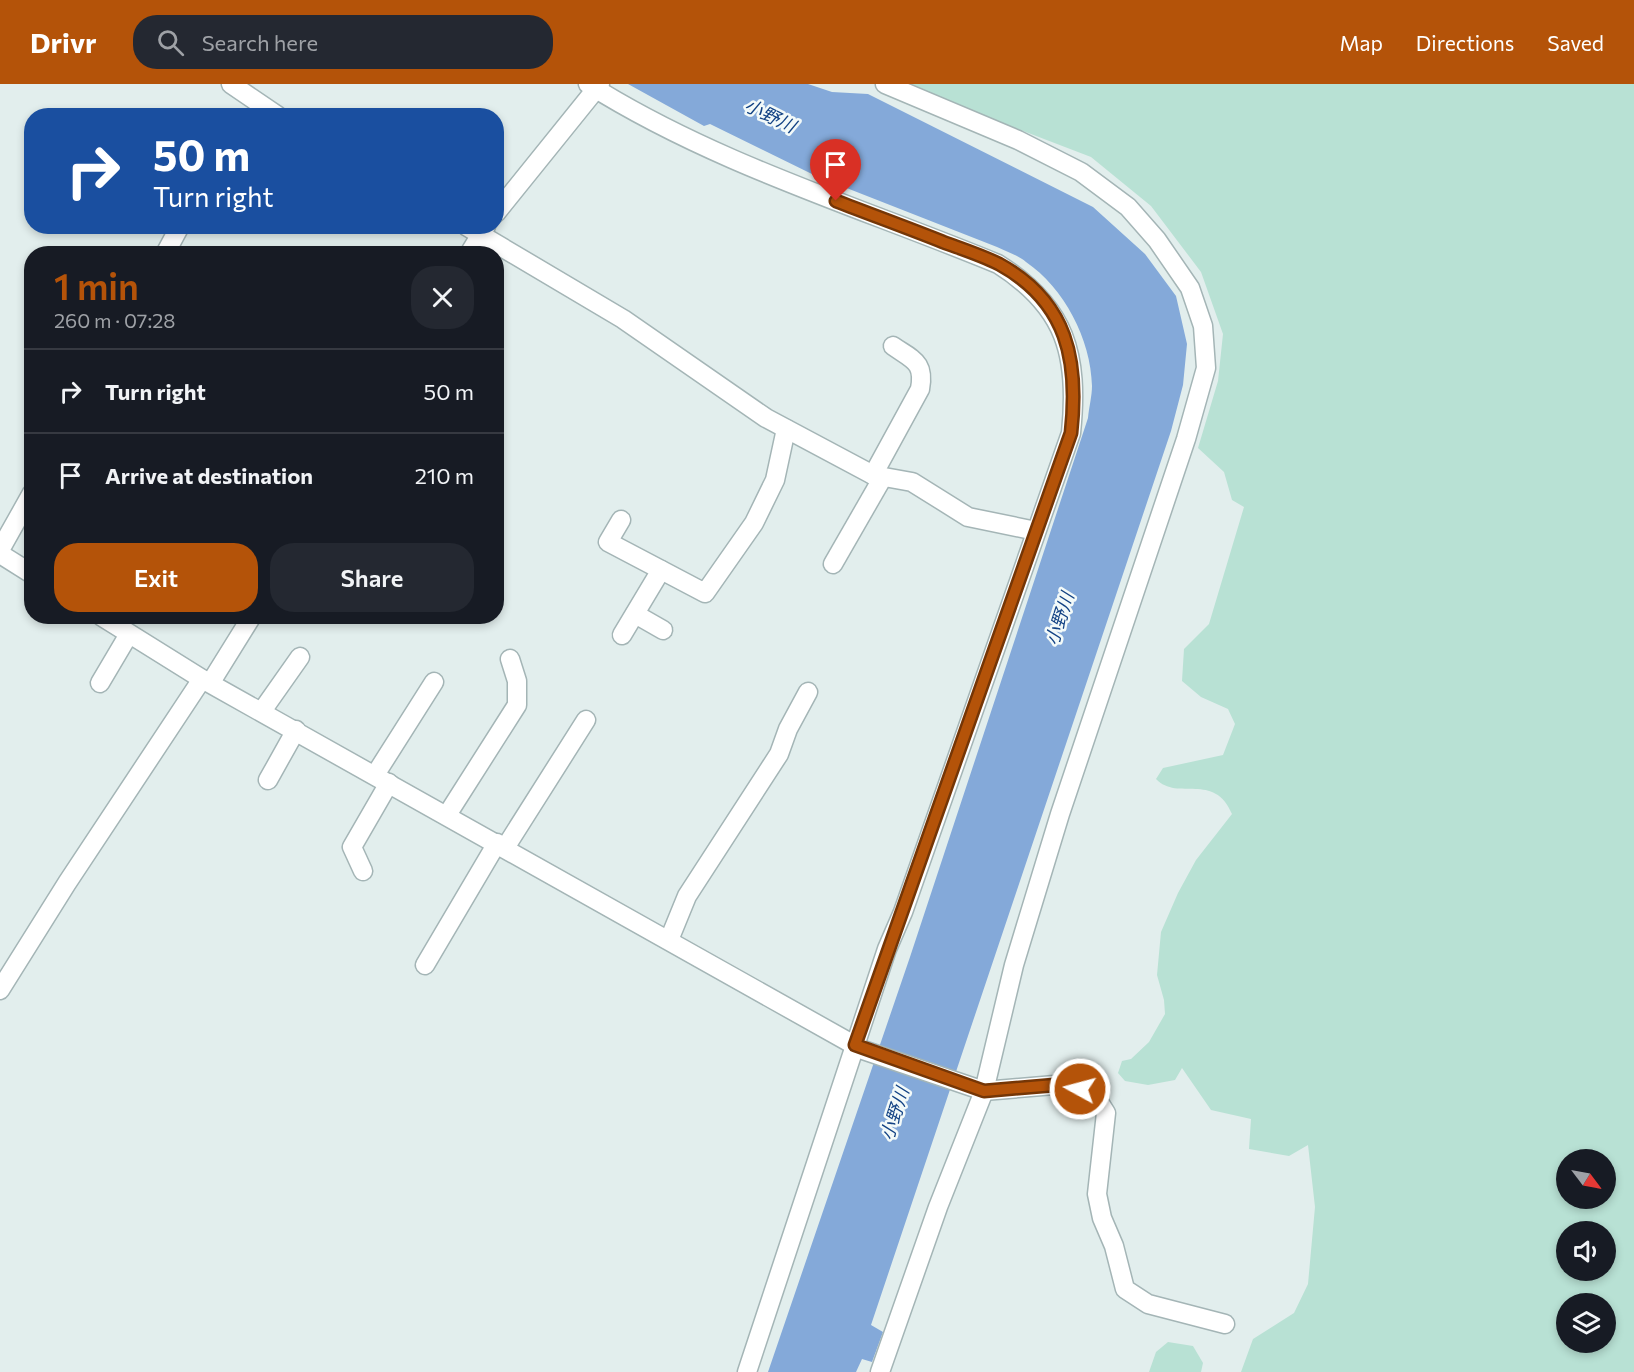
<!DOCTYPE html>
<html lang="en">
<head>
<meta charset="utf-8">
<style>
  :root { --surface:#171b24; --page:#242831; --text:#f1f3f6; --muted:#9ea1a6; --line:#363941; --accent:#b45309 }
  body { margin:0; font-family:Commissioner,"Noto Sans JP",sans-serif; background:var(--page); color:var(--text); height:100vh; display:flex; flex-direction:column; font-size:22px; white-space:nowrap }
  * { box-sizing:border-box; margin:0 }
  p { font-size:20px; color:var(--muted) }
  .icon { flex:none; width:33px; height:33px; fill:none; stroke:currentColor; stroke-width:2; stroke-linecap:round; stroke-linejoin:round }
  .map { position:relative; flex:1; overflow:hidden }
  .drawer { position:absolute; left:24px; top:162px; width:480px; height:378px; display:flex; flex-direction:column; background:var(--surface); border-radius:24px; box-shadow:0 3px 9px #0003 }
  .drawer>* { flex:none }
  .top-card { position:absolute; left:24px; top:24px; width:480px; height:126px; border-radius:24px; box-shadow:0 3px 9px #0003; background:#1a4fa0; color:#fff; overflow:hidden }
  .needle { width:39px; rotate:122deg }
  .buttons { position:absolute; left:1556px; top:1065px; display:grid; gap:12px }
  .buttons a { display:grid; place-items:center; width:60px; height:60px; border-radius:50%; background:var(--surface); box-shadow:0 3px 9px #0003; font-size:30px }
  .pin { position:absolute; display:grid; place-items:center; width:51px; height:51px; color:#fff; margin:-62px -26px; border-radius:50% 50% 50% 0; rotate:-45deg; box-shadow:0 0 6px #0007 }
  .pin .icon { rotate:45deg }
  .me { position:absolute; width:66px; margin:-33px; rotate:277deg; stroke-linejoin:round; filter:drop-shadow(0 0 4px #0008) }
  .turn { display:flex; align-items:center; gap:21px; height:126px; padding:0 30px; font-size:27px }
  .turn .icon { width:78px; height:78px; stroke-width:2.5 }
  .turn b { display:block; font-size:42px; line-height:51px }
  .round { display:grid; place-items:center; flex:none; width:63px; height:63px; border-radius:24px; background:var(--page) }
  .headline { display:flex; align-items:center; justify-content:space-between; height:102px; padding:0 30px }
  h1 { font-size:36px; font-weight:600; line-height:45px; color:var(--accent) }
  .button { display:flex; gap:12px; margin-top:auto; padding:12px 30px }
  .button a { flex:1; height:69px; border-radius:24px; background:var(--accent); color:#fff; font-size:24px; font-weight:600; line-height:69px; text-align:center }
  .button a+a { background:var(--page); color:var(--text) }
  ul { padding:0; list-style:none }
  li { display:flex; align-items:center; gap:18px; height:84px; padding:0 30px; border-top:2px solid var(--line) }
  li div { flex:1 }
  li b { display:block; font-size:22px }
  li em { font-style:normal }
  header { display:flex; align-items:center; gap:36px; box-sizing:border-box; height:84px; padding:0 30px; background:var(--accent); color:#fff }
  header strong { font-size:28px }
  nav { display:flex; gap:33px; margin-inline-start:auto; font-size:21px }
  .search { width:420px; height:54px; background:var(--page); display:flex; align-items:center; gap:15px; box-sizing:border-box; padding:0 21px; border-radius:24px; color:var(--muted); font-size:22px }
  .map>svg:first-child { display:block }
  .green { fill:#b8e1d4; fill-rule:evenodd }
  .water { fill:#84a9d9 }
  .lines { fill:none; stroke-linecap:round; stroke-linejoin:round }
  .street-casing { stroke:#a4b5b6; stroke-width:21 }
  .street { stroke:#fff; stroke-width:18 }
  .route-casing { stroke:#753606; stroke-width:15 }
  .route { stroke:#b45309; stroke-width:10 }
  .labels { text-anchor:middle; stroke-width:5; stroke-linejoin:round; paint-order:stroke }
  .water-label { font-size:18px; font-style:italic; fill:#124284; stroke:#f3faf9 }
</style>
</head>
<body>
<header>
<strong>Drivr</strong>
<div class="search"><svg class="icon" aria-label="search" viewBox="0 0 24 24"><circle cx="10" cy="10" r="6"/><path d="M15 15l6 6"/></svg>Search here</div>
<nav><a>Map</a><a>Directions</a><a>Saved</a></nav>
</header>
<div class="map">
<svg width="1634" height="1288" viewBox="0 0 1634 1288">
  <rect width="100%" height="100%" fill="#e2eeed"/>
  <!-- green -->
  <g class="green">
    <path d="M901,0H1634V1288H1241L1253,1255L1294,1229L1308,1200L1315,1123L1308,1061L1289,1072L1249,1065L1251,1035L1211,1026L1182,984L1175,996L1148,1001L1125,997L1118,989L1122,977L1131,975L1149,958L1165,930L1164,916L1157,891L1161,848L1178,809L1196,776L1232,730C1214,687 1178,718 1156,695L1163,684L1223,671L1235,640L1228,625L1201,613L1182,597L1184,565L1209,540L1244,423L1232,416L1224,388L1198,364L1218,297L1223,250L1201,188L1151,122L1091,73ZM1566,1076H1605V1114H1566ZM1566,1148H1605V1186H1566ZM1566,1220H1605V1258H1566Z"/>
    <polygon points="1168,1258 1193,1262 1203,1279 1201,1288 1149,1288 1156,1268"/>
  </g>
  <!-- water -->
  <path class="water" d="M628,0H808L832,8L868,10L1093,123L1145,170L1176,212L1187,260L1183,301L1171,347L871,1241L883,1248L872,1278L862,1275L856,1288H768L910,873L1088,334C1089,323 1092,312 1092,302C1091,255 1064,204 1026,178C1018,171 1007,168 997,163L816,92L710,40L704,42Z"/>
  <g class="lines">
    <!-- street casing -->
    <g class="street-casing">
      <g id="street">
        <polyline points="231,0 278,32"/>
        <path d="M588,0C715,80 860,123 998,180C1066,223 1079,271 1071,349L903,828L887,865L747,1288"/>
        <polyline points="496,129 600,0"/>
        <polyline points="466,142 623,235 766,334 873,391 912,398 968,433 1036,447"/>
        <polyline points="165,170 180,142"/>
        <polyline points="469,170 486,142"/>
        <path d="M873,391L920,305C925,278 913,276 893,262"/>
        <polyline points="621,436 608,458 705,509 754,439 775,396 786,345"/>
        <polyline points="0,466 32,409"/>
        <polyline points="0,470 32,490"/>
        <polyline points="833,480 883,393"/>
        <polyline points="635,530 663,546"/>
        <polyline points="101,532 202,595 863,966 984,1007 1066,1000 1094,1010 1106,1029 1097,1110 1102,1134 1114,1162 1125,1205 1148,1220 1225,1240"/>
        <polyline points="622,551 661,486"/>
        <polyline points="211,598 252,532"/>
        <polyline points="100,599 129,550"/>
        <polyline points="262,627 300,573"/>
        <polyline points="375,691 434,598"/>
        <polyline points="268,696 296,646"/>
        <polyline points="447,731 517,621 517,597 510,575"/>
        <polyline points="505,764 586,636"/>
        <polyline points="363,787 352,763 389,699"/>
        <polyline points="669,856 687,812 779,670 788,645 808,608"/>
        <polyline points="425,881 497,759"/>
        <polyline points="0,906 67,799 202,595"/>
        <polyline points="880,1288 938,1123 984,1007 1014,881 1060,730 1186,355 1206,284 1203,242 1190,204 1157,156 1128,123 1081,88 1018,56 885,0"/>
      </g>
    </g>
    <!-- street -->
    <use href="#street" class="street"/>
  </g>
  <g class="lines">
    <!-- route casing -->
    <g class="route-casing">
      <path id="route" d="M836,117C872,131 908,144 943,158C962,165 981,171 999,180C1068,218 1079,277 1071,349L855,961L984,1007L1066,1000L1080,1005"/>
    </g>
    <!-- route -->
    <use href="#route" class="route"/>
  </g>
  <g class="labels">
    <!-- water labels -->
    <g class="water-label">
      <text transform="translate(770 32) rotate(26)" y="6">小野川</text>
      <text transform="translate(1060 535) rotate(-72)" y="6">小野川</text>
      <text transform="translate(895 1030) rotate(-72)" y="6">小野川</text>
    </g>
  </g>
</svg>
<div class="buttons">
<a><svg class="needle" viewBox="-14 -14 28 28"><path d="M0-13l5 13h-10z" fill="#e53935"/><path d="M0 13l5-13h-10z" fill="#9ea1a6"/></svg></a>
<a><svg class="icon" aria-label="sound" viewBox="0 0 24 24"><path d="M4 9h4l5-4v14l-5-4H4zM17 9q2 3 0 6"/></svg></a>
<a><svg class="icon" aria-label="layers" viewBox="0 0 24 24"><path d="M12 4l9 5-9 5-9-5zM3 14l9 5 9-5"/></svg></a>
</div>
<div class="pin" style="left:836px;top:117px;background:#d93025"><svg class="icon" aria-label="arrive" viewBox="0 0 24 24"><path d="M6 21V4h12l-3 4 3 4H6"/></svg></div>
<svg class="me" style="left:1080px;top:1005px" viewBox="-20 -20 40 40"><circle r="17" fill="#b45309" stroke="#fff" stroke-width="3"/><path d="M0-11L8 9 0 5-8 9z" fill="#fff"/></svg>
<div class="top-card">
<div class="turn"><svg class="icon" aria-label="right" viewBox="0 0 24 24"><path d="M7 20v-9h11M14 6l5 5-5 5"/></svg><div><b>50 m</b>Turn right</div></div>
</div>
<section class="drawer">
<div class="headline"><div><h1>1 min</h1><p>260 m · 07:28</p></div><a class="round"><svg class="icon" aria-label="close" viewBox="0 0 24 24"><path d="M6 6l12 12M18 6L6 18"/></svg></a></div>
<ul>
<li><svg class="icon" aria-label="right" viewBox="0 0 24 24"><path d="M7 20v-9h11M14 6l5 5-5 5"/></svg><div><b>Turn right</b></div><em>50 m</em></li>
<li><svg class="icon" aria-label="arrive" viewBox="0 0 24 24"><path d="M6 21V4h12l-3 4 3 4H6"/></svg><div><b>Arrive at destination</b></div><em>210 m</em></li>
</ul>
<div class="button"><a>Exit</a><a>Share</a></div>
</section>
</div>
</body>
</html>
